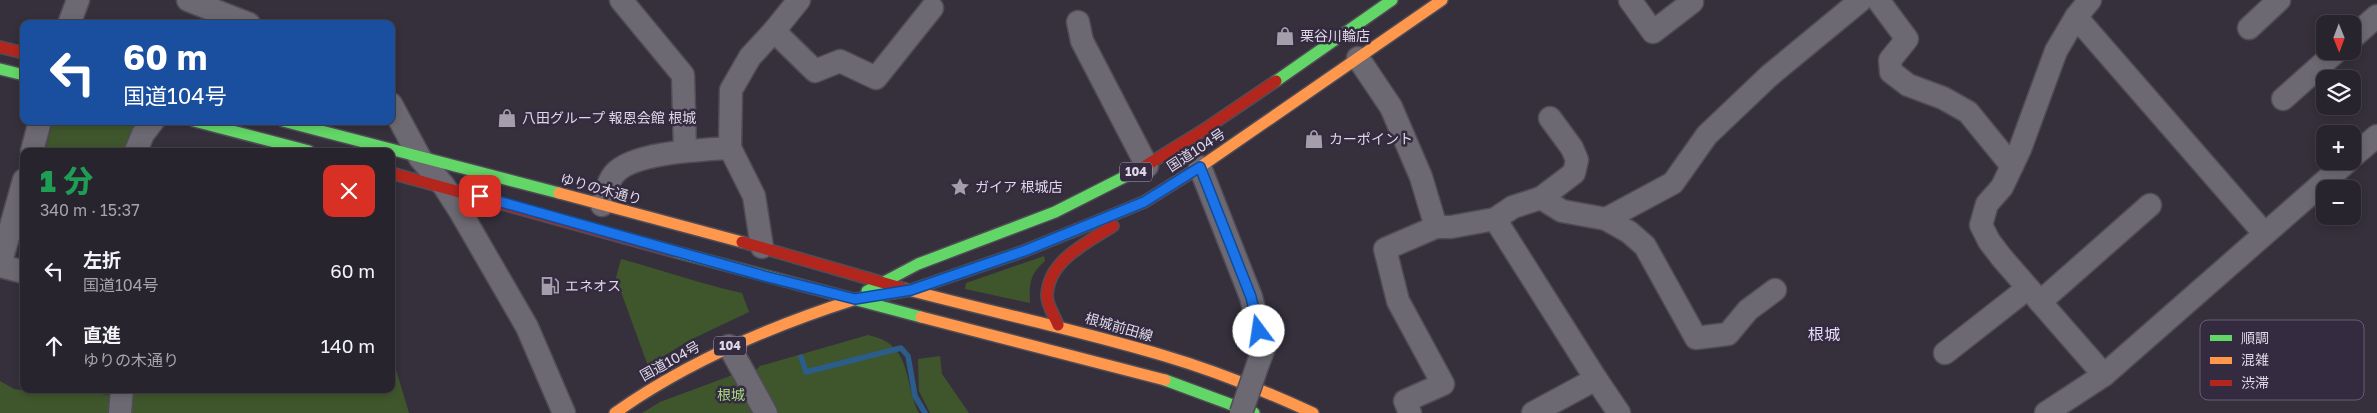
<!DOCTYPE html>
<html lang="ja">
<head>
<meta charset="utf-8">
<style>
  :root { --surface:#28242d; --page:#302c35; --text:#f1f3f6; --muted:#a5a4aa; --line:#444149 }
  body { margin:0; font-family:"Golos Text","Noto Sans JP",sans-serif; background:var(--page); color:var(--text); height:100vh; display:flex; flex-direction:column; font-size:19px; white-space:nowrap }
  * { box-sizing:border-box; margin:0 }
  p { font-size:16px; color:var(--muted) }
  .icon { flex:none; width:28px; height:28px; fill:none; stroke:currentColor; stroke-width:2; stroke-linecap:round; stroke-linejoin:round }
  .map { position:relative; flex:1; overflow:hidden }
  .side { position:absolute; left:20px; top:148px; width:375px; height:245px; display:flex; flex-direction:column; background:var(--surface); border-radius:10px; box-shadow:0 2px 8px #0003,0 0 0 1px var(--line) }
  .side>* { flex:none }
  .top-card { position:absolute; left:20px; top:20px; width:375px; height:105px; border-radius:10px; box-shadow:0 2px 8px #0003,0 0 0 1px var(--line); background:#1a4fa0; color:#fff; overflow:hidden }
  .needle { width:32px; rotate:179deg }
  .controls { position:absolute; left:2316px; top:15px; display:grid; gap:10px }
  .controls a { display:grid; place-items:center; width:45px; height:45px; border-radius:10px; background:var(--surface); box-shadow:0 2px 8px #0003,0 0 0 1px var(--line); font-size:25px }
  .pin { position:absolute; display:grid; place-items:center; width:42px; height:42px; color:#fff; margin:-21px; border-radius:10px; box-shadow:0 2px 8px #0006 }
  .me { position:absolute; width:55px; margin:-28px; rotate:346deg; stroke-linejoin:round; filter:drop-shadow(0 0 4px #0008) }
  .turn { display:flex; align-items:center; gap:18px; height:105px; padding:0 20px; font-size:22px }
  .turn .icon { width:65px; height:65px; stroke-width:2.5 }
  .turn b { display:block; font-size:35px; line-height:42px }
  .round { display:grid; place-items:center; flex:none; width:52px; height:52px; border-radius:10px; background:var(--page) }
  .headline { display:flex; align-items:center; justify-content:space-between; height:85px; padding:0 20px }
  h1 { font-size:30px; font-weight:800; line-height:38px; color:#1e9e55 }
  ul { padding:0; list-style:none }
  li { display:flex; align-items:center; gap:15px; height:75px; padding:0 20px }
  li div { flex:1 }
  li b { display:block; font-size:19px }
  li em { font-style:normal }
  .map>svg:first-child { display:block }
  .green { fill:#3f562c }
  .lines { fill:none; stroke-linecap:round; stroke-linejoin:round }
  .stream { stroke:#2b5c8a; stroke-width:5.5 }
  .street-casing { stroke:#504c56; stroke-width:25 }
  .fast-casing { stroke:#504c56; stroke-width:14 }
  .slow-casing { stroke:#504c56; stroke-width:14 }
  .jam-casing { stroke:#504c56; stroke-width:14 }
  .street { stroke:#6c6972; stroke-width:22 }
  .fast { stroke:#63d668; stroke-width:11 }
  .slow { stroke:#ff974d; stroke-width:11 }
  .jam { stroke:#b3261e; stroke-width:11 }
  .street-bridge-casing { stroke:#504c56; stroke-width:25; stroke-linecap:butt }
  .street-bridge { stroke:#6c6972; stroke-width:22 }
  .route-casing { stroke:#114b97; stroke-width:12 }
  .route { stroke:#1a73e8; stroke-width:9 }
  .labels { text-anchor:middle; stroke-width:5; stroke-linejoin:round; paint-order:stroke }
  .shield { fill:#342b41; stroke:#aca5b5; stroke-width:1 }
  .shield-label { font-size:12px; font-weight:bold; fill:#dfd9e7 }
  .poi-label { font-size:14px; fill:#dfd9e7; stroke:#342b41; text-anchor:start }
  .street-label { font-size:14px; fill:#dfd9e7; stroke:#342b41 }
  .park-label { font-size:14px; fill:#a7d97f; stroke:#342b41 }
  .quarter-label { font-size:16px; fill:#e7dcf8; stroke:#342b41 }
  .key { fill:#342b41; stroke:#675f73; stroke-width:1 }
  .key-label { font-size:14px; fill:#dfd9e7 }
</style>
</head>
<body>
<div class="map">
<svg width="2377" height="413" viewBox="0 0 2377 413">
  <rect width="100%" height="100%" fill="#35303c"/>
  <!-- green -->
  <g class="green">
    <polygon points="53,121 117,121 137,127 129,151 45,151"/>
    <path d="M1044,256L1045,261C1030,274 1029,283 1030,303L965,289L966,283Z"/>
    <path d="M621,259C662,270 701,284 742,293L749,312L688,341L648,366L616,278Z"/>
    <path d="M868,335C913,344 903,381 919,413H773L755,371L760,366Z"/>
    <polygon points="391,353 409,413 128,413 128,389 391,389"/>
    <polygon points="940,356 942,374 969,413 930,413 919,391 918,359"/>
    <polygon points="738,373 763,413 642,413 660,402"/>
    <polygon points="0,381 14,389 41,393 65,391 112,395 112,413 0,413"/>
  </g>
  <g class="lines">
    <!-- stream -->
    <polyline class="stream" points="801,357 806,372 901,348 908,356 915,396 925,413"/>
    <!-- street casing -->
    <g class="street-casing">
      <g id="street">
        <polyline points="188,0 249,24"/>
        <polyline points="621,0 683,75 685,151"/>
        <polyline points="1630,0 1653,32 1692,2"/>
        <polyline points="1878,0 1907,39 1890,60 1891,72 1908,85 1943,98 1968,112 2012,166"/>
        <polyline points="2090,0 2076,17 2056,51 2020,149 2002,187 1987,204 1981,225 1989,241 2002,258 2104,375"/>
        <polyline points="2076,17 2264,233"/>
        <polyline points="1078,22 1082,41 1147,166"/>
        <polyline points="69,24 78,0"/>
        <polyline points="2249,28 2279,0"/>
        <polyline points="774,31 815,71 840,61 876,78 932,8"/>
        <polyline points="2352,38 2377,16"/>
        <polyline points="1358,58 1391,107 1421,177 1436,227 1385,249 1398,301 1443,384 1405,401 1410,413"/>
        <polyline points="2283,99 2337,51"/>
        <polyline points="391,104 420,158 444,186 460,211 527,327 564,413"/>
        <polyline points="32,151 40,121"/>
        <polyline points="136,151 143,134 153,121"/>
        <polyline points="2352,157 2377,136"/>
        <polyline points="1200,167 1251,297 1264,348 1259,361"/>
        <polyline points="1541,198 1574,173 1577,160 1572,148 1550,118"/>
        <path d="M602,205C605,196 608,180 615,173C634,152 702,150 730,148"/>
        <polyline points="1495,219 1596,379 1533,413"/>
        <polyline points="1606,219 1673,183 1707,135 1769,76 1861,0"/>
        <polyline points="1436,227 1451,227 1495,219 1513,207 1541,198 1562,211 1606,219 1629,232 1645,246 1696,338 1728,334 1748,310 1775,290"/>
        <polyline points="762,247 754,196 730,148 731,90 750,57 774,31 799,0"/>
        <polyline points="0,265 24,180"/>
        <polyline points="0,266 24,272"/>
        <polyline points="2040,302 2150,205"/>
        <polyline points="729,346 766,413"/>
        <polyline points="1945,353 2028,288"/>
        <polyline points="1596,379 1619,413"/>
        <polyline points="120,413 122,389"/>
        <polyline points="2046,413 2104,375 2348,161"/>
      </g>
    </g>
    <!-- fast casing -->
    <g class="fast-casing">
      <g id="fast">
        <polyline points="0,69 24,75"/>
        <polyline points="1276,81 1392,0"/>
        <polyline points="194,121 309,151"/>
        <polyline points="283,121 559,193"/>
        <polyline points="676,252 921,317"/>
        <polyline points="867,291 918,264 1055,212 1142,168"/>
        <polyline points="856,299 911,290 1024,251 1076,230"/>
        <polyline points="1165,380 1254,413"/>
      </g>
    </g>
    <!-- slow casing -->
    <g class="slow-casing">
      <g id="slow">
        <polyline points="559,193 742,242"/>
        <polyline points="1076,230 1144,202 1200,167 1442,0"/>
        <path d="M905,289C991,312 1079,330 1165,356C1216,371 1265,391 1313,413"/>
        <polyline points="921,317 1165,380"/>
        <path d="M615,413C688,361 771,326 856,299"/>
      </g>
    </g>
    <!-- jam casing -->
    <g class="jam-casing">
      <g id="jam">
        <polyline points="0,47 24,53"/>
        <polyline points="1142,168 1202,131 1276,81"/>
        <polyline points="391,173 676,252"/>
        <polyline points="742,242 905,289"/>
        <path d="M1058,325C1055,317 1047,305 1047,296C1048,260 1087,243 1113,226"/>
      </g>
    </g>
    <!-- street -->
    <use href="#street" class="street"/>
    <!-- fast -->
    <use href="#fast" class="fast"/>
    <!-- slow -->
    <use href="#slow" class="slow"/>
    <!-- jam -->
    <use href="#jam" class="jam"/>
    <!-- street-bridge casing -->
    <g class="street-bridge-casing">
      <polyline id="street-bridge" points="1241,413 1259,361"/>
    </g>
    <!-- street-bridge -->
    <use href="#street-bridge" class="street-bridge"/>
  </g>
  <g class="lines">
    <!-- route casing -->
    <g class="route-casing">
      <polyline id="route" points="480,196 764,276 855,299 911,290 1024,251 1144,202 1200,167 1251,297 1259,331"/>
    </g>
    <!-- route -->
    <use href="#route" class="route"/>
  </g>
  <!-- icons -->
  <defs>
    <g id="shop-bare" transform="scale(1.5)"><path d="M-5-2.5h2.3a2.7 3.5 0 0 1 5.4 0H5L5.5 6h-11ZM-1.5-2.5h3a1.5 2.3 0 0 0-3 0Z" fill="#a49eab" stroke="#342b41" stroke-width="2.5" paint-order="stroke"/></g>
    <g id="sight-bare" transform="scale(1.5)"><path d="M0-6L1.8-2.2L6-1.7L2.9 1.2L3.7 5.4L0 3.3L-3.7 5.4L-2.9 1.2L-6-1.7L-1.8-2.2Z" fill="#a49eab" stroke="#342b41" stroke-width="2.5" paint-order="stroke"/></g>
    <g id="fuel-bare" transform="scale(1.5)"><path d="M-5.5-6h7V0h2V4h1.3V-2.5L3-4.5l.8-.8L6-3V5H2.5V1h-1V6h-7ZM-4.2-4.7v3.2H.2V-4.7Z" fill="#a49eab" stroke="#342b41" stroke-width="2.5" paint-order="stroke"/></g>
  </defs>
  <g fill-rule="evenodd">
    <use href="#shop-bare" x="1285" y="36"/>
    <use href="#shop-bare" x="507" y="118"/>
    <use href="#shop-bare" x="1314" y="139"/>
    <use href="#sight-bare" x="960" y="187"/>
    <use href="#fuel-bare" x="550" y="286"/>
  </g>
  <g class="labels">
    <!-- shield labels -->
    <g class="shield">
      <rect x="1120" y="162.5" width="32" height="19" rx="4"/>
      <rect x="714" y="336.5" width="32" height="19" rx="4"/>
    </g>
    <g class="shield-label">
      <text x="1136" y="176">104</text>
      <text x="730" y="350">104</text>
    </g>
    <!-- poi labels -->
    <g class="poi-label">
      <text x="1300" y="41">栗谷川輪店</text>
      <text x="522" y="123">八田グループ 報恩会館 根城</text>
      <text x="1329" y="144">カーポイント</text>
      <text x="975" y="192">ガイア 根城店</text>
      <text x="565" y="291">エネオス</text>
    </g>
    <!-- street labels -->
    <g class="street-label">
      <text transform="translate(1196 150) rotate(-33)" y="5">国道104号</text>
      <text transform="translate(601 189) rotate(15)" y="5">ゆりの木通り</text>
      <text transform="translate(1119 327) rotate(16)" y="5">根城前田線</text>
      <text transform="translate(670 361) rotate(-29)" y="5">国道104号</text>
    </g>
    <!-- park labels -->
    <g class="park-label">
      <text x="731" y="400">根城</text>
    </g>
    <!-- quarter labels -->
    <g class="quarter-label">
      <text x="1824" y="340">根城</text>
    </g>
  </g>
  <!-- legend -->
  <rect x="2200" y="320" width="164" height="80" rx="8" class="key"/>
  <rect x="2210" y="335" width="22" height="6" fill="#63d668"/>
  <rect x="2210" y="357" width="22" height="7" fill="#ff974d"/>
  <rect x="2210" y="380" width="22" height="6" fill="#b3261e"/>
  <g class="key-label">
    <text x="2241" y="343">順調</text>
    <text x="2241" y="365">混雑</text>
    <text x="2241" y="388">渋滞</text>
  </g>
</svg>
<div class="controls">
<a><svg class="needle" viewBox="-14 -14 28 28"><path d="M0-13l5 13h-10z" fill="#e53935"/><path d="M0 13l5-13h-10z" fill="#a5a4aa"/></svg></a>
<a><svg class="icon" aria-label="layers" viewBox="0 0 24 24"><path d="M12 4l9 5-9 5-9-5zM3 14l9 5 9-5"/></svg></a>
<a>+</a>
<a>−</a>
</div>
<div class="pin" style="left:480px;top:196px;background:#d93025"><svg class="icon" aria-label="arrive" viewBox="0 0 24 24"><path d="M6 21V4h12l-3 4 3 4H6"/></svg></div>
<svg class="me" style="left:1259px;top:331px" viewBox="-20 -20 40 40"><circle r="19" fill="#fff"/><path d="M0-13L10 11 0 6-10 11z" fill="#1a73e8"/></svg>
<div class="top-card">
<div class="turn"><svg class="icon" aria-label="left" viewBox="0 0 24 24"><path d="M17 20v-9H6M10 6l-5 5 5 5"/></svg><div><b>60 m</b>国道104号</div></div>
</div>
<section class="side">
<div class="headline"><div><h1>1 分</h1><p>340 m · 15:37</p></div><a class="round" style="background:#d93025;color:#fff"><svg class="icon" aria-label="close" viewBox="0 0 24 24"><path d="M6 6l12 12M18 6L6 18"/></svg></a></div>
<ul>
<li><svg class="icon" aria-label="left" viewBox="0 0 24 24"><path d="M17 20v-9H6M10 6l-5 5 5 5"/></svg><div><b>左折</b><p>国道104号</p></div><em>60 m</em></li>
<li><svg class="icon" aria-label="ahead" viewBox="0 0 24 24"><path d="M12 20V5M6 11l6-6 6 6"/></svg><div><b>直進</b><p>ゆりの木通り</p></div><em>140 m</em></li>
</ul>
</section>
</div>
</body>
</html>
